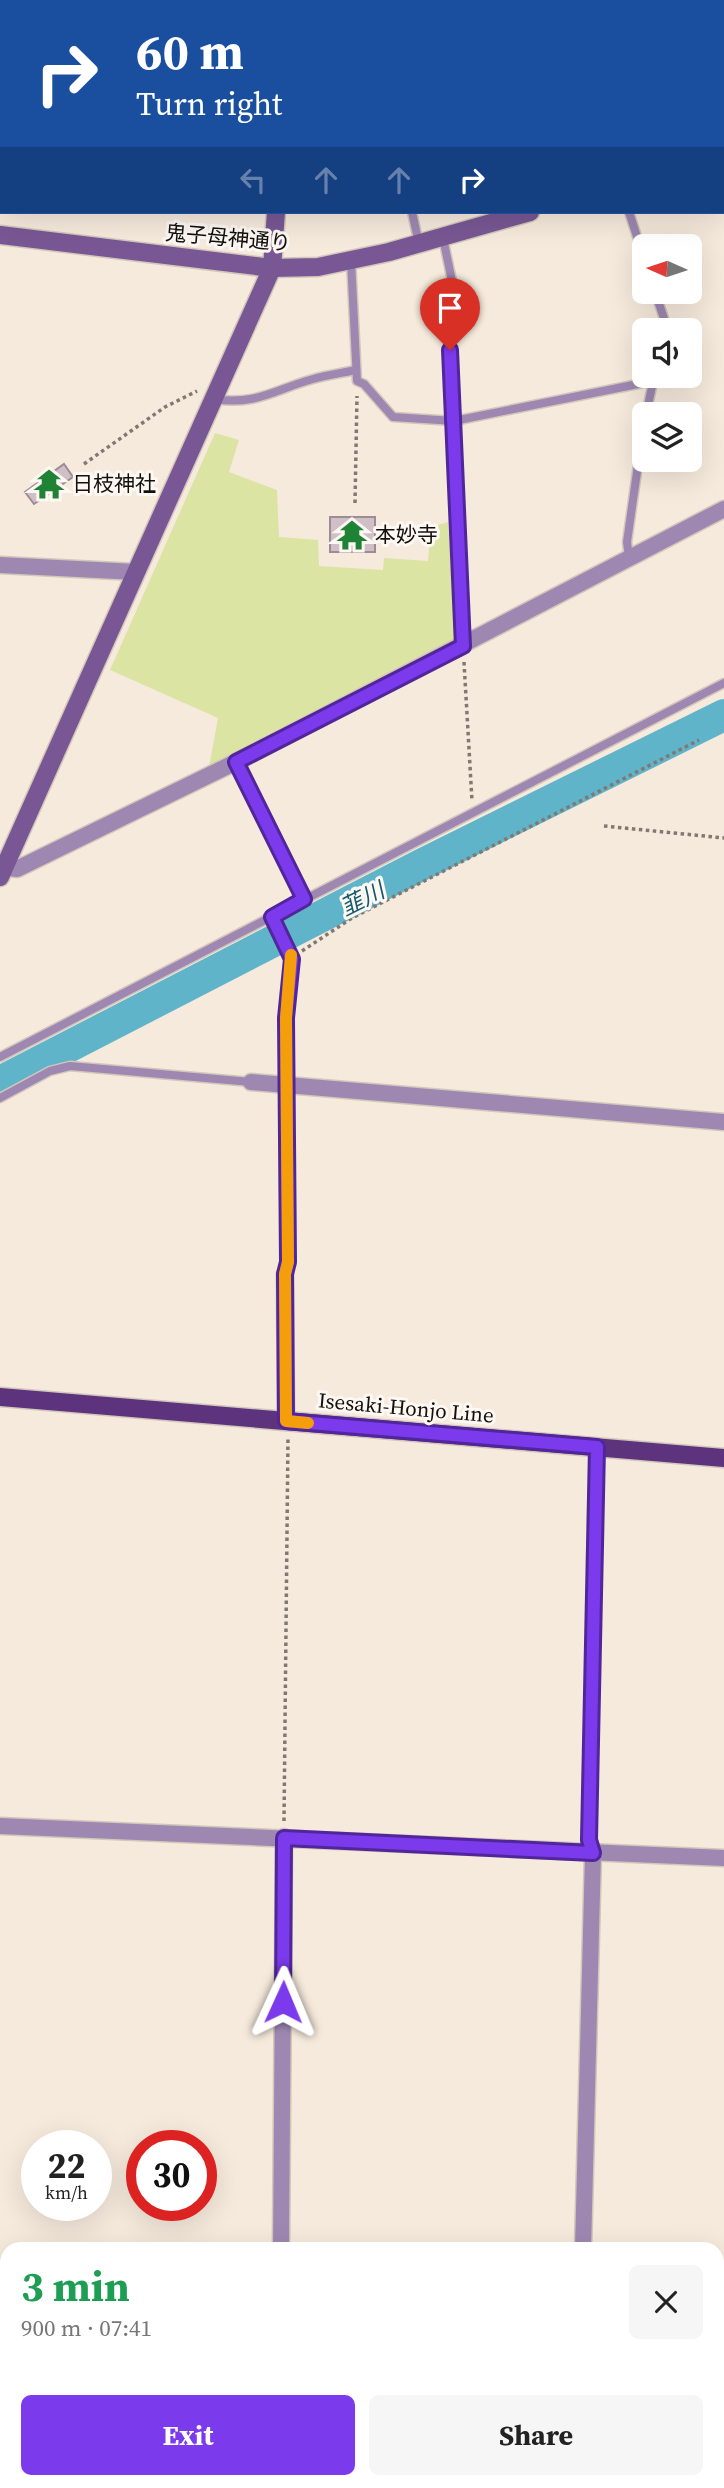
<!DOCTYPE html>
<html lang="en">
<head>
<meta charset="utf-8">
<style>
  :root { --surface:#fff; --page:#f6f6f6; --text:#222; --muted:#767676; --accent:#7c3aed }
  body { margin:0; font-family:"Source Serif 4","Noto Sans JP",serif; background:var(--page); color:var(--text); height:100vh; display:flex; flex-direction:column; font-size:26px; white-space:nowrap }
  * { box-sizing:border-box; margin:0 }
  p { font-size:23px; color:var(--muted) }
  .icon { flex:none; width:38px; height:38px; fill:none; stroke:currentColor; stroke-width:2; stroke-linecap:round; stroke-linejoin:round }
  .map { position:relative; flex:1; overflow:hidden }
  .panel { position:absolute; left:0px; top:2242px; width:724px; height:247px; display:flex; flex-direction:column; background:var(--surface); border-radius:21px 21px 0 0; box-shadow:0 7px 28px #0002 }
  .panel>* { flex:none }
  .top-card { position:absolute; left:0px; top:0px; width:724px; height:214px; box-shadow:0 7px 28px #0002; background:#1a4fa0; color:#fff; overflow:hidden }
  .needle { width:46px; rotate:273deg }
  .tools { position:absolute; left:632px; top:234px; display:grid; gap:14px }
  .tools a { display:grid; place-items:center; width:70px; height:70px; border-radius:10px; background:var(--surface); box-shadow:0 7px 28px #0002; font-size:35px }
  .speed { position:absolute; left:21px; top:2130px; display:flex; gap:14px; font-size:35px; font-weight:700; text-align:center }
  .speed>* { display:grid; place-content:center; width:91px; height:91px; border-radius:50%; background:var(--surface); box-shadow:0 7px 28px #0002; line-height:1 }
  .speed small { font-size:18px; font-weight:400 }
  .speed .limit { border:10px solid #d22; background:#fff; color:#111 }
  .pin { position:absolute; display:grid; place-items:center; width:60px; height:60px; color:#fff; margin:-72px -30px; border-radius:50% 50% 50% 0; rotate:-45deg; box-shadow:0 0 7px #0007 }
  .pin .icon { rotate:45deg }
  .me { position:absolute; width:77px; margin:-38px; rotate:1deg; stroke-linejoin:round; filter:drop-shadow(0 0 5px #0008) }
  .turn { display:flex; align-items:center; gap:24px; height:147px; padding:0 21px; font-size:32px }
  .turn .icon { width:91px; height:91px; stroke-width:2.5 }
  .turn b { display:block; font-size:49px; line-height:60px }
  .lanes { display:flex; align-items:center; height:66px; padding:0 21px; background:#0003; justify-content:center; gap:35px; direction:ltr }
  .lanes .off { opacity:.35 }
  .round { display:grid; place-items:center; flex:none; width:74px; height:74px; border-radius:10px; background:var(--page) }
  .headline { display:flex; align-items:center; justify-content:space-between; height:119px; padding:0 21px }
  h1 { font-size:42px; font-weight:700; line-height:52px; color:#1e9e55 }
  .cta { display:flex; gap:14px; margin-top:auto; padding:14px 21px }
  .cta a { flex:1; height:80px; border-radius:10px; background:var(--accent); color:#fff; font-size:28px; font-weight:700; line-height:80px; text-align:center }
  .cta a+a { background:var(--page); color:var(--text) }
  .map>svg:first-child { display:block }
  .green { fill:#dbe4a3 }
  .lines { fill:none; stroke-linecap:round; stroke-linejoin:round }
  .river { stroke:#60b4ca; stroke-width:32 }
  .building { fill:#d1bfc8; stroke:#9d8c94; stroke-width:2 }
  .lane-casing { stroke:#d2c7bb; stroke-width:11 }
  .street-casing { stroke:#d2c7bb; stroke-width:19 }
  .secondary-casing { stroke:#d2c7bb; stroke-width:21 }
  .primary-casing { stroke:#d2c7bb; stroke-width:21 }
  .path { stroke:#817971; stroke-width:3.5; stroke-dasharray:3.5 3.5; stroke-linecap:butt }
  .lane { stroke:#9e88b2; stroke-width:8 }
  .street { stroke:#9e88b2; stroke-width:16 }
  .secondary { stroke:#795794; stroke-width:18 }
  .primary { stroke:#5e337e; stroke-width:18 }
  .route-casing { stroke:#51269a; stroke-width:18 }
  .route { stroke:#7c3aed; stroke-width:12 }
  .slow { stroke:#f59e0b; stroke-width:12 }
  .labels { text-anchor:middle; stroke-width:6; stroke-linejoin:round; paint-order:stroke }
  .street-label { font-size:21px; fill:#14100c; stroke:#fdf8f3 }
  .poi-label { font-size:21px; fill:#14100c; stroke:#fdf8f3; text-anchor:start }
  .water-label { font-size:23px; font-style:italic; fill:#145b6b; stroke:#fdf8f3 }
</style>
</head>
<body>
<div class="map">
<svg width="724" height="2488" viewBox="0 0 724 2488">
  <rect width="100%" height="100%" fill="#f6eadc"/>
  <!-- green -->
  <polygon class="green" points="215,433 239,440 229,472 277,490 279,537 318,540 319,566 383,570 384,558 428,561 431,527 448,522 457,640 209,767 218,718 110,670"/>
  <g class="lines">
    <!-- river -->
    <polyline class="river" points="0,1082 421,865 724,715"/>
  </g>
  <!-- building -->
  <g class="building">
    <polygon points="64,464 73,477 34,504 25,492"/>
    <rect x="330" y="517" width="45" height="35"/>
  </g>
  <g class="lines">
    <!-- lane casing -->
    <g class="lane-casing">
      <g id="lane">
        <polyline points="584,0 584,2"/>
        <polyline points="412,212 419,244"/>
        <polyline points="629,212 644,258"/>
        <polyline points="443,238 456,300 450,350 463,646"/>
        <polyline points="351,260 357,381 364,384 393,417 454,421 653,381"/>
        <polyline points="655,292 667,327 666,331"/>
        <path d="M214,399C256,406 276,389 313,379C327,375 342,373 356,370"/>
        <polyline points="646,415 654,377"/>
        <polyline points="629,557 627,542 644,423"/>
        <polyline points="236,762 304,899"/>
        <polyline points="272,917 292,959 286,1018 288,1262 285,1274"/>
        <polyline points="0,1057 724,683"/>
        <polyline points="0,1098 50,1071 70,1066 251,1082"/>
        <polyline points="593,1853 589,1840 597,1448"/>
      </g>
    </g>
    <!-- street casing -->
    <g class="street-casing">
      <g id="street">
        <polyline points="45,2 46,0"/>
        <polyline points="0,6 2,6"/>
        <polyline points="723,33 724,33"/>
        <polyline points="0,60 2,58"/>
        <polyline points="0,565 136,572"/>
        <polyline points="0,867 17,869 236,762 724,509"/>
        <polyline points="251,1082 724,1122"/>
        <polyline points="285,1274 286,1421"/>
        <polyline points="0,1826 724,1858"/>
        <polyline points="281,2249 284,1837"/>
        <polyline points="583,2249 593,1853"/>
        <polyline points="0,2314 7,2314"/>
        <polyline points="718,2325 724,2325"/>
        <polyline points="581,2482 581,2488"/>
        <polyline points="278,2488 278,2482"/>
      </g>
    </g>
    <!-- secondary casing -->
    <g class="secondary-casing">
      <g id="secondary">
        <polyline points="291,2 291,0"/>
        <polyline points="723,143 724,143"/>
        <polyline points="0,235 272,268 318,267 389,252 530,212"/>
        <polyline points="0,877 272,268 276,212"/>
      </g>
    </g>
    <!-- primary casing -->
    <g class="primary-casing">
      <polyline id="primary" points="0,1397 724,1458"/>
    </g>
    <!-- path -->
    <g class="path">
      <polyline points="84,464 165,407 197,391"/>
      <polyline points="355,503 357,396"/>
      <polyline points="464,662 472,801"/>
      <polyline points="604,826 724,838"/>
      <polyline points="302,951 352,918 699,740"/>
      <polyline points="284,1821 288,1437"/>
    </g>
    <!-- lane -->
    <use href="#lane" class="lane"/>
    <!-- street -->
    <use href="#street" class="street"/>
    <!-- secondary -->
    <use href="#secondary" class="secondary"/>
    <!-- primary -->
    <use href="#primary" class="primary"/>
  </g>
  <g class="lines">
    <!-- route casing -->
    <g class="route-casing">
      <polyline id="route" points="283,2002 284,1838 593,1853 589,1840 597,1447 286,1421 285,1274 288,1262 286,1018 292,959 272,917 304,899 236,762 463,646 450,350"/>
    </g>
    <!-- route -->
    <use href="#route" class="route"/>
    <!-- slow -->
    <polyline class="slow" points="291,955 286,1018 288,1262 285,1274 286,1421 308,1423"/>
  </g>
  <!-- icons -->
  <defs>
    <g id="temple-bare" transform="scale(2.415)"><path d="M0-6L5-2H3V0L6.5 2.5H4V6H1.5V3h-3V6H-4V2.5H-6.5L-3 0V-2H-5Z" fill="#208235" stroke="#fdf8f3" stroke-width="2.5" paint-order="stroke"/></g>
  </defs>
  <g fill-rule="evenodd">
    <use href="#temple-bare" x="49" y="484"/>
    <use href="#temple-bare" x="352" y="535"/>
  </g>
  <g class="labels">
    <!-- street labels -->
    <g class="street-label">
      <text transform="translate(228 238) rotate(5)" y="7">鬼子母神通り</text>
      <text transform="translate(406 1408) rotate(5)" y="7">Isesaki-Honjo Line</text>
    </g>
    <!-- poi labels -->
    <g class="poi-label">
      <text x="72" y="491">日枝神社</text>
      <text x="375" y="542">本妙寺</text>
    </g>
    <!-- water labels -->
    <g class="water-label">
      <text transform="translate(362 899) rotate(-27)" y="8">韮川</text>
    </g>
  </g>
</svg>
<div class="tools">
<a><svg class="needle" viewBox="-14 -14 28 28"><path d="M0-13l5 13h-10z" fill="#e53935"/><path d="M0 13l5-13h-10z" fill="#767676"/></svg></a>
<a><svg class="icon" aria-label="sound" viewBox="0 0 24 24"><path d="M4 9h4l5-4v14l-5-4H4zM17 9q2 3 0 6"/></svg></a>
<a><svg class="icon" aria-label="layers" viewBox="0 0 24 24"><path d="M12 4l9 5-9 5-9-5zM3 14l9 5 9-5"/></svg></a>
</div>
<div class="speed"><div>22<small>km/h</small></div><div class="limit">30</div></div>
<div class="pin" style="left:450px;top:350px;background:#d93025"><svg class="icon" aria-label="arrive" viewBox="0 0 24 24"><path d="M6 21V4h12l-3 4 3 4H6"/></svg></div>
<svg class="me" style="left:283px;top:2002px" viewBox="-20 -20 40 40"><path d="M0-17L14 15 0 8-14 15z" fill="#7c3aed" stroke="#fff" stroke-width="4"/></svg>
<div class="top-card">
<div class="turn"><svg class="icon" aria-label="right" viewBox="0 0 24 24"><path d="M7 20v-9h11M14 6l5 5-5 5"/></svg><div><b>60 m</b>Turn right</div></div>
<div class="lanes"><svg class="icon off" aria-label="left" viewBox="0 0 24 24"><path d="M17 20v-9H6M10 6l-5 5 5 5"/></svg><svg class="icon off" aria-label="ahead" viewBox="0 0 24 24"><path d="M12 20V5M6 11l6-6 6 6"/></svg><svg class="icon off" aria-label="ahead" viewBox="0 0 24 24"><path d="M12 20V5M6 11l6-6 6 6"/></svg><svg class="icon" aria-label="right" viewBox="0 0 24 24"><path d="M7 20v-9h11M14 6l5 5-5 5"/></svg></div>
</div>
<section class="panel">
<div class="headline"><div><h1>3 min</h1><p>900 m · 07:41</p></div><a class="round"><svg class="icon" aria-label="close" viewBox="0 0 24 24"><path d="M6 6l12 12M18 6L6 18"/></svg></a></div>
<div class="cta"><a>Exit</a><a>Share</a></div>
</section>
</div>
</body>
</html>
